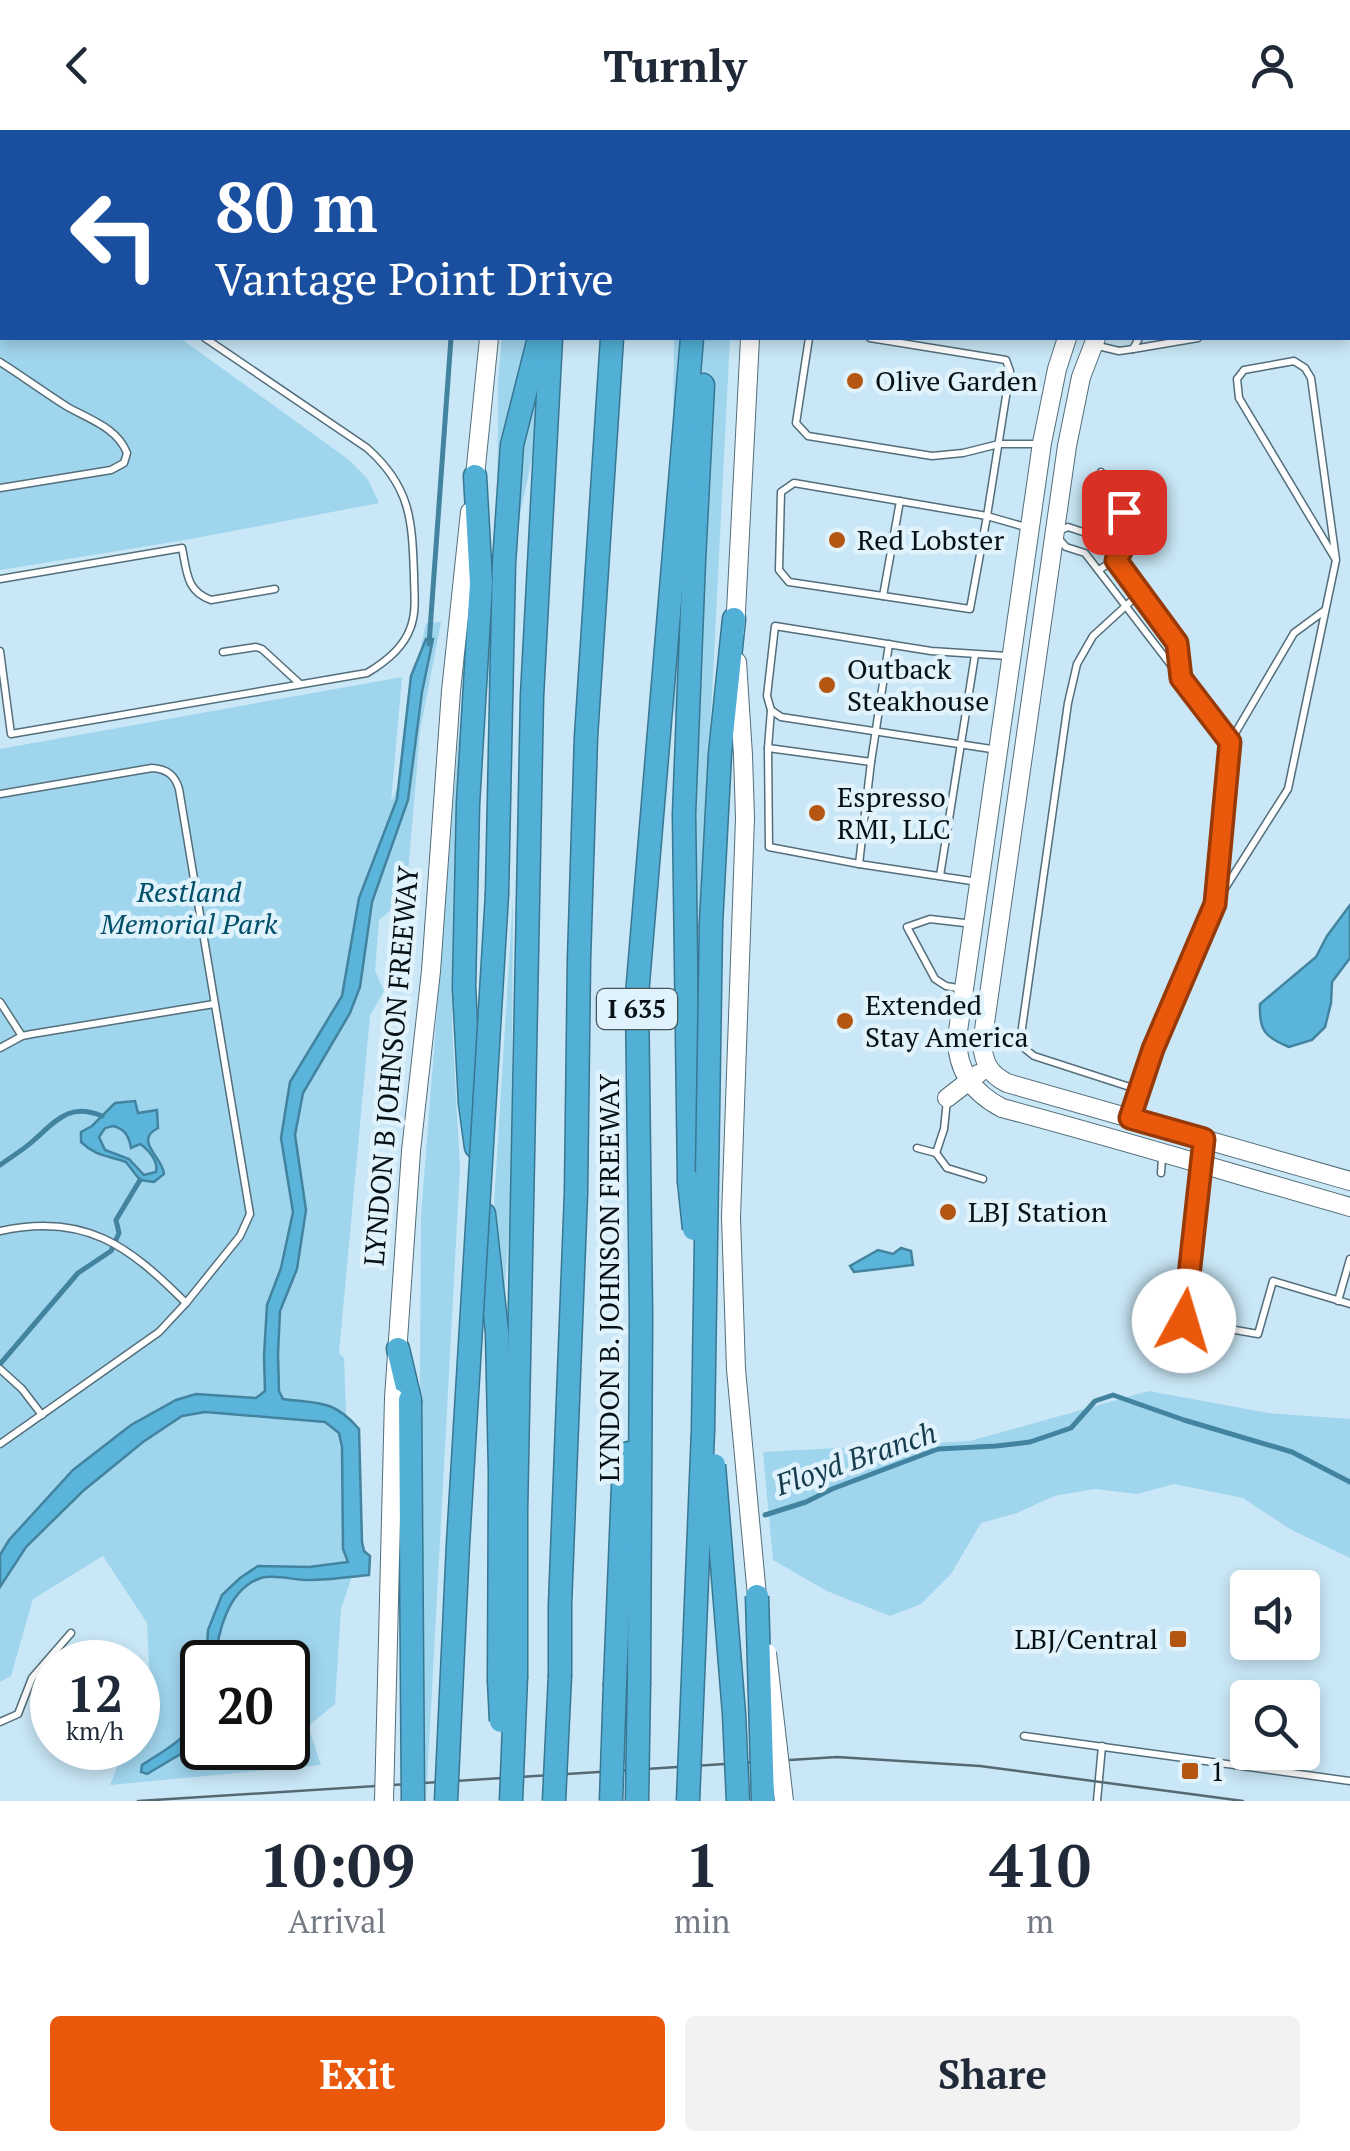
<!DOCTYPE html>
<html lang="en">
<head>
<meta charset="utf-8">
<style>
  :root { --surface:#fff; --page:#f2f2f3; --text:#1f2937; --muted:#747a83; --accent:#ea580c }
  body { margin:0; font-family:"PT Serif",serif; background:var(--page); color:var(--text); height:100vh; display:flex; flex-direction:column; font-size:38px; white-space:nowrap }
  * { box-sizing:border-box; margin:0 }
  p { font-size:32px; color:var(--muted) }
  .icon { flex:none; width:55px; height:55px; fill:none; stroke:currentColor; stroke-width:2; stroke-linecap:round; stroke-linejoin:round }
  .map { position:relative; height:1671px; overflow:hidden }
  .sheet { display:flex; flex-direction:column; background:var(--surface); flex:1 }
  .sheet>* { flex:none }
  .guide { position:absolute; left:0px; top:0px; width:1350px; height:210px; box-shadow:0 5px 15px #0003; background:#1a4fa0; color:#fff; overflow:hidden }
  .controls { position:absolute; left:1230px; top:1440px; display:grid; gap:20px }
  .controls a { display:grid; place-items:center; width:90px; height:90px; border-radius:10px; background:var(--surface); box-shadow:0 5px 15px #0003; font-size:50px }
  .speed { position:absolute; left:30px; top:1510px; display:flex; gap:20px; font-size:50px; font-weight:700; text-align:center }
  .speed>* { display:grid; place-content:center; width:130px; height:130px; border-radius:50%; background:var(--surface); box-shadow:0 5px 15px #0003; line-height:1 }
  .speed small { font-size:25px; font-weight:400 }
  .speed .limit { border:5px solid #111; border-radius:15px; background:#fff; color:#111 }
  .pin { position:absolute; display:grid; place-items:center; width:85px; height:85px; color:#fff; margin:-42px; border-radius:20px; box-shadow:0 5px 15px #0006 }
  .me { position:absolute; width:110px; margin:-55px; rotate:6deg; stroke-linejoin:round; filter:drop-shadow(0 0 8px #0008) }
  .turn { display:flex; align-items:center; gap:35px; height:210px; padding:0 50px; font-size:45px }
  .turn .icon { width:130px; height:130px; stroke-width:2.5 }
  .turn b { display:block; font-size:70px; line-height:85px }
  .eta { display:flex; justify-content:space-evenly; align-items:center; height:170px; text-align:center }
  .eta b { font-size:60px; font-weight:700; line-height:70px }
  .cta { display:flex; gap:20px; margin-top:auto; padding:20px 50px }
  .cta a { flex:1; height:115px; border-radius:10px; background:var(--accent); color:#fff; font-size:40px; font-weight:700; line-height:115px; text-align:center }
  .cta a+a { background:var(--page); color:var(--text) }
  header { display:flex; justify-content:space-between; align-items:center; height:130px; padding:0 50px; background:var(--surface); font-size:45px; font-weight:700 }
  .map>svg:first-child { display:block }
  .green { fill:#a0d5ee; fill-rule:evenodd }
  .water { fill:#5bb4da; stroke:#42839f; stroke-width:2.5; fill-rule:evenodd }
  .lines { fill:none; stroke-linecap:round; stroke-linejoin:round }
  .stream { stroke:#42839f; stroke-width:5 }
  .lane-casing { stroke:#536e7a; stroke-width:9 }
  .secondary-casing { stroke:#536e7a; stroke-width:20 }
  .highway-casing { stroke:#377792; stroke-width:25 }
  .lane { stroke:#fff; stroke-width:6 }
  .secondary { stroke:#fff; stroke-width:18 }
  .highway { stroke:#52afd6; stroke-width:22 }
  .tram { stroke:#566972; stroke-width:2.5 }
  .secondary-bridge-casing { stroke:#536e7a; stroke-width:20; stroke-linecap:butt }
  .highway-bridge-casing { stroke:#377792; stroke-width:25; stroke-linecap:butt }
  .secondary-bridge { stroke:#fff; stroke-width:18 }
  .highway-bridge { stroke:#52afd6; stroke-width:22 }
  .route-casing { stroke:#983908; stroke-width:25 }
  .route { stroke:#ea580c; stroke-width:18 }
  .poi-dot { fill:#b55512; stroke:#e0f2fb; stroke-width:4 }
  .labels { text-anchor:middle; stroke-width:9; stroke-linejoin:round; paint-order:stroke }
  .shield { fill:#e0f2fb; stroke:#47545a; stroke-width:2.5 }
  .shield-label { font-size:25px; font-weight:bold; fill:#061015 }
  .poi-label { font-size:28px; fill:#061015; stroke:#e0f2fb; text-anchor:start }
  .park-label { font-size:28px; font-style:italic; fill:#004f69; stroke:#e0f2fb }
  .street-label { font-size:28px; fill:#061015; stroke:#e0f2fb }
  .water-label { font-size:30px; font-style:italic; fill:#153c4d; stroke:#e0f2fb }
</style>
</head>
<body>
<header><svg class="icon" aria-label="back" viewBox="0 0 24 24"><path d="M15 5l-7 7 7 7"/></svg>Turnly<svg class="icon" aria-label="person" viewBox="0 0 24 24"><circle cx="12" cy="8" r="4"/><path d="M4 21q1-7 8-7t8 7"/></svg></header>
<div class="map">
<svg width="1350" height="1671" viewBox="0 0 1350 1671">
  <rect width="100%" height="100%" fill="#c9e7f6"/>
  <!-- green -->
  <g class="green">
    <polygon points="2,167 2,208 180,208 348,329 367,348 379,373 191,409 0,440 0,168"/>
    <polygon points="502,208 558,208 521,379 496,560 486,555 497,412 498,252"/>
    <polygon points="674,208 730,208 697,861 670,527"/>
    <path d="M441,492L420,601L406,767L379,790L375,841L384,861L370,886L339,1223L344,1228L352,1446L341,1479L335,1574L308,1596L321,1635L110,1655L125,1618H138V1585L150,1554L147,1493L103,1426L33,1469L11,1546L0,1552V619L402,547L391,672L409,632L407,582L426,493ZM202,1532H288V1618H202Z"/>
    <polygon points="460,587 452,894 460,1038 426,1671 419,1407 421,1086"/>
    <polygon points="513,769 511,1075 504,1167 494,1074"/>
    <polygon points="1149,1261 1268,1283 1350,1289 1350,1428 1290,1399 1243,1368 1174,1354 1137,1364 1095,1359 1054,1366 1017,1383 981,1393 951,1444 921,1474 890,1486 827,1461 773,1430 763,1322 970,1311"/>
  </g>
  <!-- water -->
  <g class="water">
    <path d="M426,509H433L422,562L408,670L372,772L360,857L350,883L303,963L295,1005L306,1080L297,1139L280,1181L278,1224L279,1261L283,1269C319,1274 333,1269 359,1299L362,1412L364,1421L370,1426L369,1445C349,1447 328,1450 307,1450C293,1450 274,1444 261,1448C228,1459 217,1503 216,1532H206L208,1500L222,1465L240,1448L258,1436L309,1437L348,1432L343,1419L342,1317L339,1303L325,1292L205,1282L182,1286L143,1312L83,1361L26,1417L0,1457V1425L9,1410L73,1340L131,1295L176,1270L196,1264L256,1268L265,1261L264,1226L267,1175L281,1138L293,1082L281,1008L290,952L342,866L359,768L397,669L411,546Z"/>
    <path d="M1350,775V828L1332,852L1331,873L1325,897L1312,910L1289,917C1265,907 1259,901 1260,874L1316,827L1327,806Z"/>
    <path d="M135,971L138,983L157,980L158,998C133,1011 163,1027 164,1044L154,1052L140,1050L126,1032C107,1025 97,1027 81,1012V1002L92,996L115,973ZM113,996C125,999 129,1006 131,1018L140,1014C149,1020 159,1032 156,1042L144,1045L129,1029L105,1020L99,1007L105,998Z"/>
    <polygon points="901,1118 911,1121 913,1135 854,1142 850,1136 878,1120 893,1124"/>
    <path d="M202,1570V1599L189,1619L147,1644L141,1642L142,1635C171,1616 195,1606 202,1570Z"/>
  </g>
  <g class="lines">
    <!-- stream -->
    <g class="stream">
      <polyline points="429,514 451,208"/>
      <path d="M0,1035C11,1027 23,1020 33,1011C56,991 69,972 102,986"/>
      <polyline points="0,1234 78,1143 111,1121 119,1103 116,1090 140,1050"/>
      <polyline points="765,1385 806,1372 832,1359 938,1319 996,1316 1030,1312 1071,1298 1095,1271 1113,1265 1184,1290 1292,1322 1350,1352"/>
    </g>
    <!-- lane casing -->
    <g class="lane-casing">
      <g id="lane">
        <polyline points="152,0 153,2"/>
        <polyline points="1098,0 1098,2"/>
        <polyline points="16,2 30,0"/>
        <polyline points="872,2 872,0"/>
        <polyline points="991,2 991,0"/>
        <polyline points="1046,2 1065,0"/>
        <polyline points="1208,2 1208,0"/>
        <polyline points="0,5 2,5"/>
        <polyline points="0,149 2,148"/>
        <polyline points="1348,182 1350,181"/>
        <polyline points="809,208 796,293 808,306 932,326 963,323 999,314 1040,314"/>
        <polyline points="870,208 1006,230 1010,241 987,386 794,353 781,362 779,440 789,452 970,479 987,386 1029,398"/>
        <polyline points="1094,215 1119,221 1133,219 1139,208"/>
        <polyline points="1133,219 1198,208"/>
        <path d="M0,232C22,246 44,262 66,276C88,289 117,297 127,323L124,333L111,340L0,358"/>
        <polyline points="1059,401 1068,397 1101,408 1177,513 1181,548"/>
        <polyline points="1059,409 1066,417 1085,423 1230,612"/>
        <path d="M1099,440C1148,410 1124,381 1101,342"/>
        <path d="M0,449L182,418C187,442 186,461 211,470L275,459"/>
        <polyline points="883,466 900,371"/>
        <polyline points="889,514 871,632 768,618 769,717 859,734 978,752"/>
        <path d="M0,521L11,604L367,543C384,533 403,518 410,499C417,482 414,463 414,445C412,390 411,357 367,318L205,208"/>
        <polyline points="223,522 256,517 262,519 299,553"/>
        <polyline points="768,618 771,580"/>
        <polyline points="998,620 781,587 771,580 767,566 775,496 931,521 1008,526"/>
        <path d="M0,664L152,638C167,639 175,645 179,659L250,1084L240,1106L186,1173L159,1202L0,1314"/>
        <polyline points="859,734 871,632"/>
        <polyline points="940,746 975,525"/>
        <polyline points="1215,770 1230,612 1294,503 1324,481"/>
        <polyline points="963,859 946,856 935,849 907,797 930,789 973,794"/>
        <polyline points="0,872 22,906"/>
        <polyline points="0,918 22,906 32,904 214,874"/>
        <polyline points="1139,960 1034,926 1024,918 1022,898 1068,573 1077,534 1093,506 1140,463"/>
        <polyline points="1131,987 1153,919 1215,774 1288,659 1336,430 1311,248 1305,238 1294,231 1244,240 1237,249 1239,268 1336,430"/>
        <polyline points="917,1018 936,1023 947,1038 983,1049"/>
        <polyline points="936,1023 944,999 947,970"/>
        <polyline points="1200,1038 1184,1191 1258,1204 1273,1151 1350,1174"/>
        <polyline points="1161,1043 1162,1028"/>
        <path d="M0,1101C85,1082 129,1116 186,1173"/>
        <polyline points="1338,1171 1350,1129"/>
        <polyline points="0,1239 22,1259 42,1285"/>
        <polyline points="0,1592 18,1584 32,1548 71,1503"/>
        <polyline points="1024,1606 1350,1651"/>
        <polyline points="1097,1671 1102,1616"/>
      </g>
    </g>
    <!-- secondary casing -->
    <g class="secondary-casing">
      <g id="secondary">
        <polyline points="246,2 258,0"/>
        <polyline points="425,2 438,0"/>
        <polyline points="508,2 508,0"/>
        <polyline points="767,2 767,0"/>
        <polyline points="798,2 800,0"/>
        <polyline points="1138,2 1138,0"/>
        <polyline points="1165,2 1165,0"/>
        <polyline points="0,45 2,44"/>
        <polyline points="0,81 2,80"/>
        <path d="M1067,208L1057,239L1042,313L957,908C957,941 973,963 1002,978C1119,1009 1234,1044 1350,1077"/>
        <path d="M1096,208L1081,247L1067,316L982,914C984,933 989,944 1007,953L1350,1051"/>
        <polyline points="474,356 489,208"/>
        <polyline points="735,501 750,208"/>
        <polyline points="737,532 743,625 745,688 731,1087 736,1239 757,1466"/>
        <polyline points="947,968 978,944"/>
        <polyline points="394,1268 411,1021 431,841 451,561 470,382"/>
      </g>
    </g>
    <!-- highway casing -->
    <g class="highway-casing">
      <g id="highway">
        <polyline points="569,2 569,0"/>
        <polyline points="625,2 625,0"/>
        <polyline points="717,2 717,0"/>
        <polyline points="475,346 481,453 468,674 464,857 470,973 476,1017"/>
        <polyline points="497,764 504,433 512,315 539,208"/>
        <polyline points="711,794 720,624 734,489"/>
        <polyline points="689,1051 684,684 694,430 703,255"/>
        <polyline points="484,1084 497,1202 500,1343 499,1550"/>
        <polyline points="398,1219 410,1270"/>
        <polyline points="560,1545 560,1475 576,1063 579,829 586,607 612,208"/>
        <polyline points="516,1546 516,1383 532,566 551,208"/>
        <polyline points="639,1552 641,1186 637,865 692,208"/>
        <polyline points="615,1553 623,1356 629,1323"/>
      </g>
    </g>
    <!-- lane -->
    <use href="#lane" class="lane"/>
    <!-- secondary -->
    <use href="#secondary" class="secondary"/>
    <!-- highway -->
    <use href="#highway" class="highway"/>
    <!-- tram -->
    <polyline class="tram" points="138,1671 837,1627 980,1636 1243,1671"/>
    <!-- secondary-bridge casing -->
    <g class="secondary-bridge-casing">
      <g id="secondary-bridge">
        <polyline points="767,1523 784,1671"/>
        <polyline points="384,1671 394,1268"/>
      </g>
    </g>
    <!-- highway-bridge casing -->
    <g class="highway-bridge-casing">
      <g id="highway-bridge">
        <polyline points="689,1051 694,1099"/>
        <polyline points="410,1270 413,1671"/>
        <polyline points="714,1335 734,1584 738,1671"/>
        <polyline points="757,1466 763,1671"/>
        <polyline points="499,1550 501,1591"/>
        <polyline points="446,1671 458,1414 497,764"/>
        <polyline points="511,1671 516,1546"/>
        <polyline points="554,1671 560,1545"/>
        <polyline points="611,1671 615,1553"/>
        <polyline points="637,1671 639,1552"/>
        <polyline points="688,1671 703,1300 711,794"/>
      </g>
    </g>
    <!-- secondary-bridge -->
    <use href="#secondary-bridge" class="secondary-bridge"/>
    <!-- highway-bridge -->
    <use href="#highway-bridge" class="highway-bridge"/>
  </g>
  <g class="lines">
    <!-- route casing -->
    <g class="route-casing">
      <path id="route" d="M1124,382C1129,400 1127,414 1116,430L1177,513L1181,548L1230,612L1215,774L1153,919L1130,988L1204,1009L1184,1191"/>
    </g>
    <!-- route -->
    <use href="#route" class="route"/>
  </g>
  <!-- markers -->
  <g class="poi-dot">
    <circle cx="855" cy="251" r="10"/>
    <circle cx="837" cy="410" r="10"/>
    <circle cx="827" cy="555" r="10"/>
    <circle cx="817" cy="683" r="10"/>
    <circle cx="845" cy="891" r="10"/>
    <circle cx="948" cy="1082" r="10"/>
    <rect x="1168" y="1499" width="20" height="20" rx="5"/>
    <rect x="1180" y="1631" width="20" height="20" rx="5"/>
  </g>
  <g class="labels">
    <!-- shield labels -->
    <rect class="shield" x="597" y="859" width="80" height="40" rx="8"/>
    <g class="shield-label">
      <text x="637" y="888">I 635</text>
    </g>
    <!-- poi labels -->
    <g class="poi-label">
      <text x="875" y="261">Olive Garden</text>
      <text x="857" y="420">Red Lobster</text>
      <text x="847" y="549">Outback<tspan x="847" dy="32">Steakhouse</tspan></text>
      <text x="837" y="677">Espresso<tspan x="837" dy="32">RMI, LLC</tspan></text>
      <text x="865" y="885">Extended<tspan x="865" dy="32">Stay America</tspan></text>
      <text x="968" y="1092">LBJ Station</text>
      <text x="1158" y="1519" text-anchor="end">LBJ/Central</text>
      <text x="1210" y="1651">1</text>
    </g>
    <!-- park labels -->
    <g class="park-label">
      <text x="189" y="772">Restland<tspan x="189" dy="32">Memorial Park</tspan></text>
    </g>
    <!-- street labels -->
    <g class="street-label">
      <text transform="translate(391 936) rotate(-85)" y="10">LYNDON B JOHNSON FREEWAY</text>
      <text transform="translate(609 1148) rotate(-90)" y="10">LYNDON B. JOHNSON FREEWAY</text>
    </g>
    <!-- water labels -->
    <g class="water-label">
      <text transform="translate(856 1329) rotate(-19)" y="10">Floyd Branch</text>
    </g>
  </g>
</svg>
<div class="controls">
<a><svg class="icon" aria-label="sound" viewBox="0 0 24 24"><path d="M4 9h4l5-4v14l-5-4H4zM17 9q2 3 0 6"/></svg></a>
<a><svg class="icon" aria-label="search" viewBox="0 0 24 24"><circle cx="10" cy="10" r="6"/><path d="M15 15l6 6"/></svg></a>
</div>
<div class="speed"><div>12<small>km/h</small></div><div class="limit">20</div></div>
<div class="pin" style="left:1124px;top:382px;background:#d93025"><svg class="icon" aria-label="arrive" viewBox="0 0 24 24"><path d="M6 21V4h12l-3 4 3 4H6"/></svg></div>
<svg class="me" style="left:1184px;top:1191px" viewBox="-20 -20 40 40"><circle r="19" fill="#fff"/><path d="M0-13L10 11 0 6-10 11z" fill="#ea580c"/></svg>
<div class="guide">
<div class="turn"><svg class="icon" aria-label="left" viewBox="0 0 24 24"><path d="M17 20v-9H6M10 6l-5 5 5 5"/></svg><div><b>80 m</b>Vantage Point Drive</div></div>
</div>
</div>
<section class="sheet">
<div class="eta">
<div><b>10:09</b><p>Arrival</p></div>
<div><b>1</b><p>min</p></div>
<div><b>410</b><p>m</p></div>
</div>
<div class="cta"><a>Exit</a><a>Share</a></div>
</section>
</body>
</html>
